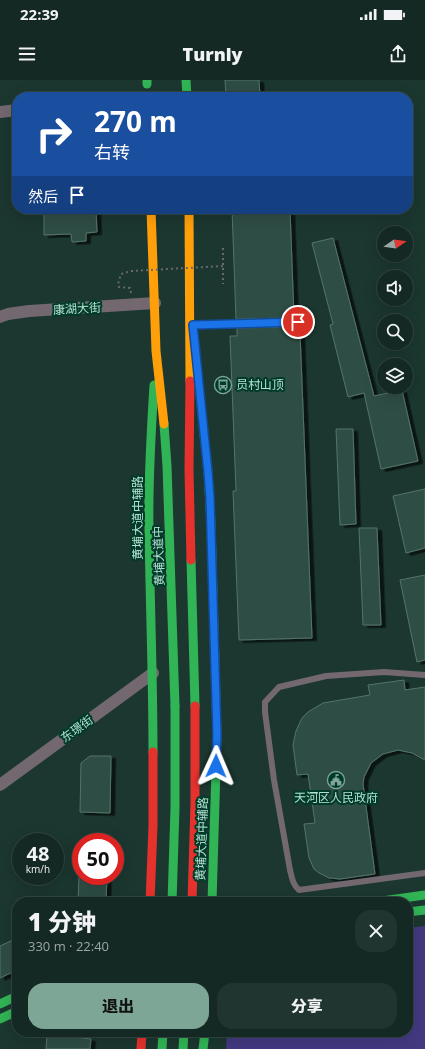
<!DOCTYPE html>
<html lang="zh">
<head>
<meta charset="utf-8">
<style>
  :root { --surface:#142923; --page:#213530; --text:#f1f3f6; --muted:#9da6a6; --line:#334541; --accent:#7ea696 }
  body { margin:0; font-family:"Open Sans","Noto Sans SC",sans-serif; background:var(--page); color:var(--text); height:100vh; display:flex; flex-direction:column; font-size:15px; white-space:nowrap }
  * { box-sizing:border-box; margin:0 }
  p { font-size:13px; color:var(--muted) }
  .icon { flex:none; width:22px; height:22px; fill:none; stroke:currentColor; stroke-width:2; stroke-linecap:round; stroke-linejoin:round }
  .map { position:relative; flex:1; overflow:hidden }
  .side { position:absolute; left:12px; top:817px; width:401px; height:140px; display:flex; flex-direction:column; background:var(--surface); border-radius:16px; box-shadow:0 4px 16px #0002,0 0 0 1px var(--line) }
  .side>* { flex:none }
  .guide { position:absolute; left:12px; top:12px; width:401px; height:122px; border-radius:16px; box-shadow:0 4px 16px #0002,0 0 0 1px var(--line); background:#1a4fa0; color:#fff; overflow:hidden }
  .needle { width:26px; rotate:77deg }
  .buttons { position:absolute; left:377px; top:146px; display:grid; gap:8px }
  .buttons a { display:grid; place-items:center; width:36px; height:36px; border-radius:50%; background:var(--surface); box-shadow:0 4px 16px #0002,0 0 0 1px var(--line); font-size:20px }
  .speed { position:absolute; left:12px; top:753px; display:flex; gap:8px; font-size:20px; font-weight:700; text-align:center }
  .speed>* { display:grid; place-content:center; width:52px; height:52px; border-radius:50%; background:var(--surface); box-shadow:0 4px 16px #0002,0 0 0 1px var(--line); line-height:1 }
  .speed small { font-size:10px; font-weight:400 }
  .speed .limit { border:6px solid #d22; background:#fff; color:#111 }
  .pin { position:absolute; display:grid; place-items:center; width:34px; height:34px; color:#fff; margin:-17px; border:2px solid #fff; border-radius:50%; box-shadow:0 1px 4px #0007 }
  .me { position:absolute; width:44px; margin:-22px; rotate:1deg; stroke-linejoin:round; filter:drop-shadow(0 0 3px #0008) }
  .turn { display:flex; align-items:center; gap:14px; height:84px; padding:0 16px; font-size:18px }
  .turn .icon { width:52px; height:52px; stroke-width:2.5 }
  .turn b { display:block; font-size:28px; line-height:34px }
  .then { display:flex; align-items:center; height:38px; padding:0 16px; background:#0003; gap:8px; font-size:15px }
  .round { display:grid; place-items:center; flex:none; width:42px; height:42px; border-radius:16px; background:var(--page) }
  .head { display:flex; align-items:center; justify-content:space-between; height:68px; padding:0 16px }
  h1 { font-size:24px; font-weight:800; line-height:30px }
  .primary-button { display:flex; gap:8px; margin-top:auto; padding:8px 16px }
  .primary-button a { flex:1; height:46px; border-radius:16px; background:var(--accent); color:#111; font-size:16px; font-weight:800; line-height:46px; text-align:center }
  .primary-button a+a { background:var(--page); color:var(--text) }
  .status { display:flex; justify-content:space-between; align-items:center; height:28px; padding:0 20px; background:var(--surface); direction:ltr }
  .status svg { height:11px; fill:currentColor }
  header { display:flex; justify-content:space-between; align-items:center; height:52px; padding:0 16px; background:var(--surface); font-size:18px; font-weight:800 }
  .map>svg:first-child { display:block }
  .green { fill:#433980 }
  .building { fill:#2f4e44; stroke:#547469; filter:url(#shadow) }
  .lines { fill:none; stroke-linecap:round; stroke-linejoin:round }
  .path { stroke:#6c696d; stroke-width:2; stroke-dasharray:2 3; stroke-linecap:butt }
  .lane { stroke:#736870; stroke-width:6 }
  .street { stroke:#736870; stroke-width:12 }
  .fast { stroke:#30b455; stroke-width:9 }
  .slow { stroke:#ff9f0a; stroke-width:9 }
  .jam { stroke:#e5322d; stroke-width:9 }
  .path-bridge { stroke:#6c696d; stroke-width:2; stroke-dasharray:2 3; stroke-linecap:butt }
  .fast-bridge { stroke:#30b455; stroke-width:9 }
  .jam-bridge { stroke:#e5322d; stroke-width:9 }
  .route-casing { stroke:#114b97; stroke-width:10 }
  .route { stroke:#1a73e8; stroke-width:7 }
  .labels { text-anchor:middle; stroke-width:4; stroke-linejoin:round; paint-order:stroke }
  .street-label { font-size:12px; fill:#b4e1ce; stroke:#003a2a }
  .poi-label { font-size:12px; fill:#b4e1ce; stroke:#003a2a; text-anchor:start }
</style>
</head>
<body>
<div class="status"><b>22:39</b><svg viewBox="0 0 49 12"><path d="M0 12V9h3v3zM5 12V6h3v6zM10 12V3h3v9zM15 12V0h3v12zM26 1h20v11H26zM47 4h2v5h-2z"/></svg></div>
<header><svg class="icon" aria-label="menu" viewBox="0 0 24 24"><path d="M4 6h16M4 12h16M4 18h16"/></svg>Turnly<svg class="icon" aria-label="share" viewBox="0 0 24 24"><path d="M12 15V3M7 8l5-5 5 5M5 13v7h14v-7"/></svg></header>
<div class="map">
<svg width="425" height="969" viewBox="0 0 425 969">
  <defs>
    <filter id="shadow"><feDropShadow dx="4.5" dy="2.5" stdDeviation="0" flood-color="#0009"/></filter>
  </defs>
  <rect width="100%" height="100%" fill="#1b372f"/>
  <!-- green -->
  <polygon class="green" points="425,846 425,969 226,969 227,952 408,952 408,848"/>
  <!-- building -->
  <g class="building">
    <polygon points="225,0 259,0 260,17 226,17"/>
    <polygon points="44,129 96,129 97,152 86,153 86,161 72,162 71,154 44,155"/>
    <polygon points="232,129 290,129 294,238 236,239"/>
    <polygon points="333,158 374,316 402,310 418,381 381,389 364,313 348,317 330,245 333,244 312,163"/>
    <polygon points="295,247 295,254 300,253 312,558 239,560 233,411 236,411 230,256 237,256 237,248"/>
    <polygon points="336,349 353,349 356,444 340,445"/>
    <polygon points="425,409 425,468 406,473 393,416"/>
    <polygon points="359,448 377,448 381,545 363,545"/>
    <polygon points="425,495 425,580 417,582 400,500"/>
    <polygon points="404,600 405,610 425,607 425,680 412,673 398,670 383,674 371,683 364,697 363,704 375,794 340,799 329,798 319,793 314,789 309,778 304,744 315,743 308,694 297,695 293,665 296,651 302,638 308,632 323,623 370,615 368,605"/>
    <polygon points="90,676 111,676 110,733 80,732 81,683"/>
    <polygon points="79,796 107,796 106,822 78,822"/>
    <polygon points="17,858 17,890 0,898 0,866"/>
    <polygon points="47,954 91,959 90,969 46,969"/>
  </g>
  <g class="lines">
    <!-- path -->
    <g class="path">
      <polyline points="223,168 223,204"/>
      <polyline points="131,213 130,208 119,207 118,204 121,194 131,191"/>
    </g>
    <!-- lane -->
    <g class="lane">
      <polyline points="193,245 298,242"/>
      <path d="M425,595L384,592L326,596L279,607L265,622V632L274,700L290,790C292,798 293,805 299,810L425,793"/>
    </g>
    <!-- street -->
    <g class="street">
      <polyline points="0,32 17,30"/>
      <polyline points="0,237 8,234 29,231 155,223"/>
      <polyline points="0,705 153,593"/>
    </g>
    <!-- fast -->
    <g class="fast">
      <polyline points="147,0 147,4"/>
      <polyline points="186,0 187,17"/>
      <polyline points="197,287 208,392 211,443 217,655 212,822"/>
      <polyline points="164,344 167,386 175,626"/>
      <polyline points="191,480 195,626"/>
      <path d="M153,672C153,597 150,523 149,448C148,400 151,353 154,305"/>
      <polyline points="375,822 425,815"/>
      <polyline points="408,832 425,830"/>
      <polyline points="0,924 17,916"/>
      <polyline points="0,939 17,931"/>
      <polyline points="203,969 205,952"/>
    </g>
    <!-- slow -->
    <g class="slow">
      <polyline points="151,129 156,271 164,344"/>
      <polyline points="189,129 190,301"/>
    </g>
    <!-- jam -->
    <g class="jam">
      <polyline points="190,301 189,390 191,480"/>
      <polyline points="150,822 153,746 153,672"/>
      <polyline points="141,969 142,952"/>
    </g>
    <!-- path-bridge -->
    <polyline class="path-bridge" points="131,191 224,186"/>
    <!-- fast-bridge -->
    <g class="fast-bridge">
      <polyline points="172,822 175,728 175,626"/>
      <polyline points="162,969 163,952"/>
      <polyline points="183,969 184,952"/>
    </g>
    <!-- jam-bridge -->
    <polyline class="jam-bridge" points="192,822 195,723 195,626"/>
  </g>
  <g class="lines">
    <!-- route casing -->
    <g class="route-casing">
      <polyline id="route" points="216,686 217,655 210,418 208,392 193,245 298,242"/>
    </g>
    <!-- route -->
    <use href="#route" class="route"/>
  </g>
  <!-- icons -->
  <defs>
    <g id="bus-ring" transform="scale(0.9)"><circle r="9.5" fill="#003a2a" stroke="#7ea696" stroke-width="1.5"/><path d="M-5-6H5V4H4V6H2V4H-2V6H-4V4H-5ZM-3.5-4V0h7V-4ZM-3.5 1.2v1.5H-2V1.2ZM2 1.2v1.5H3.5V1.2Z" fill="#7ea696"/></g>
    <g id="civic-ring" transform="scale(0.9)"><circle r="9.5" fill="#003a2a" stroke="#7ea696" stroke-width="1.5"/><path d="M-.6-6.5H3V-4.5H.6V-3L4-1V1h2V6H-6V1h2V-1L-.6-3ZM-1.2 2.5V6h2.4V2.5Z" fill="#7ea696"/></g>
  </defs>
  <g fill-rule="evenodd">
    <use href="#bus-ring" x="223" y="305"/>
    <use href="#civic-ring" x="336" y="700"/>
  </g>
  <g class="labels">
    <!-- street labels -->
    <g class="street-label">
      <text transform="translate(77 229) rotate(-3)" y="4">康湖大街</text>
      <text transform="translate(138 438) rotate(-90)" y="4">黄埔大道中辅路</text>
      <text transform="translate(159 476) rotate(-92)" y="4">黄埔大道中</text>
      <text transform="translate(77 649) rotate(-36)" y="4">东璟街</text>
      <text transform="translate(202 759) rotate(-88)" y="4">黄埔大道中辅路</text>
    </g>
    <!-- poi labels -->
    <g class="poi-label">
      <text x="236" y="309">员村山顶</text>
      <text x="336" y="722" text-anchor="middle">天河区人民政府</text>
    </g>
  </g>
</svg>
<div class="buttons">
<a><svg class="needle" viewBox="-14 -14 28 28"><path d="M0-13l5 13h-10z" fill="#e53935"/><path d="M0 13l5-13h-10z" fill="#9da6a6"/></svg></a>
<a><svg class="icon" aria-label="sound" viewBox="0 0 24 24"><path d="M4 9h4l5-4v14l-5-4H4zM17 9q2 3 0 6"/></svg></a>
<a><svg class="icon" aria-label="search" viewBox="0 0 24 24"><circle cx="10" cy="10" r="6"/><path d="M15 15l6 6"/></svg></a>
<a><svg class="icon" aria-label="layers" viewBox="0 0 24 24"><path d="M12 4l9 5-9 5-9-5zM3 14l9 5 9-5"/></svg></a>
</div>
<div class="speed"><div>48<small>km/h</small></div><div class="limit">50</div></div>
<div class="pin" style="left:298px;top:242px;background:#d93025"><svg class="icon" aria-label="arrive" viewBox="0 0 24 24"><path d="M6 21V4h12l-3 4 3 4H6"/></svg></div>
<svg class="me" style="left:216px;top:686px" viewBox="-20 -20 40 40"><path d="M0-17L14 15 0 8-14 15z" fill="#1a73e8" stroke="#fff" stroke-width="4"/></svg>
<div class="guide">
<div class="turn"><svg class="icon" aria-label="right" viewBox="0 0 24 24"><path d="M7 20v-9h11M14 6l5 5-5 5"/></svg><div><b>270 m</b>右转</div></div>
<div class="then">然后<svg class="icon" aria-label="arrive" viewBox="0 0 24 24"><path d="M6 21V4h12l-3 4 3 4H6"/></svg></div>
</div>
<section class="side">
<div class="head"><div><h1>1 分钟</h1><p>330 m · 22:40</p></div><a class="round"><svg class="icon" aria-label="close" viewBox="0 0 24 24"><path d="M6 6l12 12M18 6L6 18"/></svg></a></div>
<div class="primary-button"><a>退出</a><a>分享</a></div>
</section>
</div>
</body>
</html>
